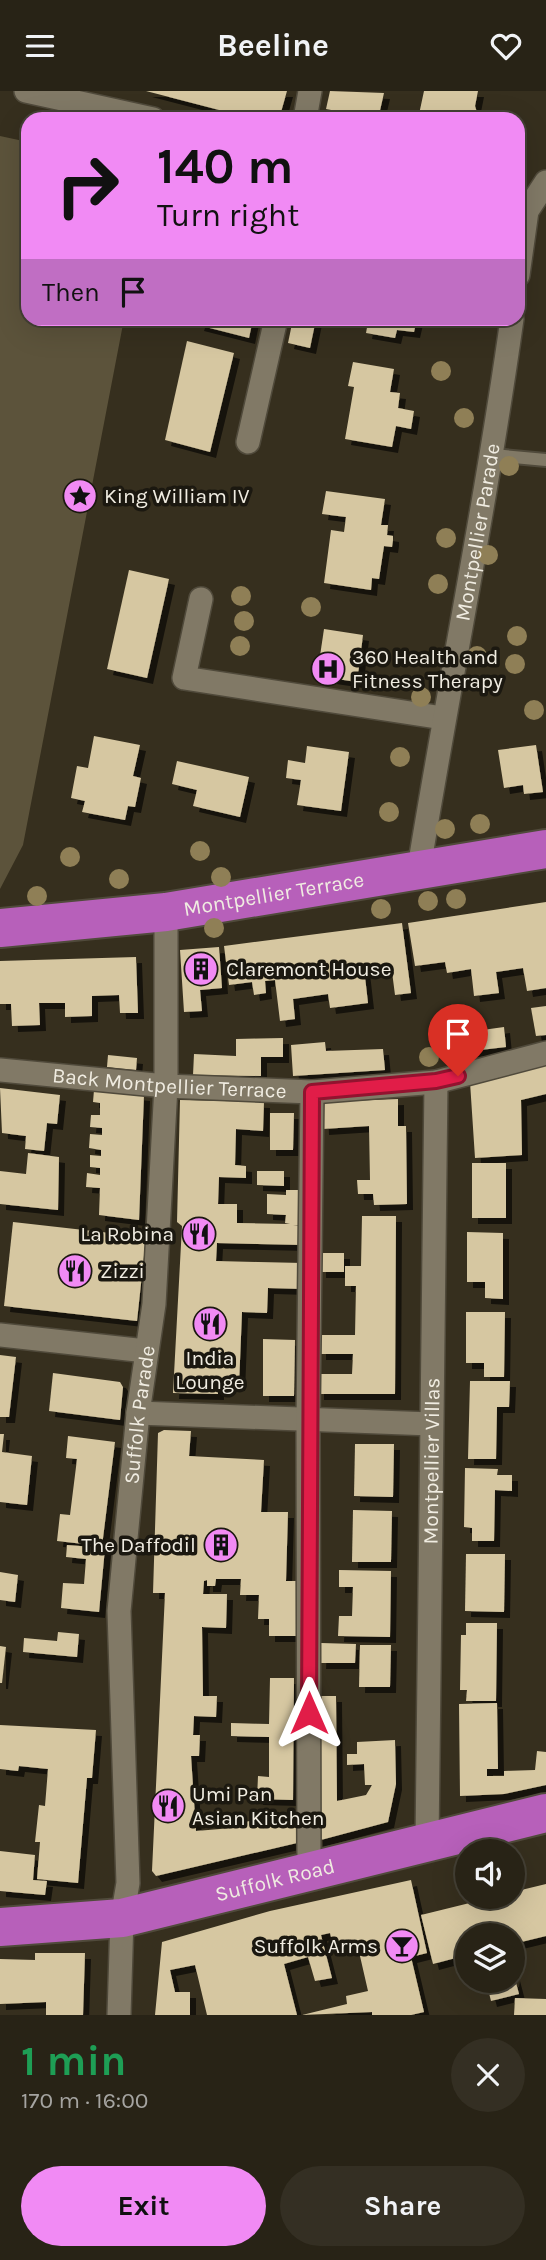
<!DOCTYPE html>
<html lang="en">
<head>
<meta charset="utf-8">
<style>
  :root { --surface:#282316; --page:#342f23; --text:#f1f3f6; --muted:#a5a4a1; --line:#444035; --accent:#f18af4 }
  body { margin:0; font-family:Karla,sans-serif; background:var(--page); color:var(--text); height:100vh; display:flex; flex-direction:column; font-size:26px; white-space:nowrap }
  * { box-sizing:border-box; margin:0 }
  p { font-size:23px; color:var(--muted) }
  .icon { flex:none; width:38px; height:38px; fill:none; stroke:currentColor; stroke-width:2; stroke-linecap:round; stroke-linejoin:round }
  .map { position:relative; height:1924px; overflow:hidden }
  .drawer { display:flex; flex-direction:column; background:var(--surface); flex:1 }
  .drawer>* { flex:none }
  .banner { position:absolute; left:21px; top:21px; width:504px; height:214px; border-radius:21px; box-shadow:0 7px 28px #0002,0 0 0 2px var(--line); background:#f18af4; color:#111; overflow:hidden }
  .controls { position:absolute; left:455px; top:1748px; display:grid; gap:14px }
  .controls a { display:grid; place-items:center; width:70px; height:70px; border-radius:50%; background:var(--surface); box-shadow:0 7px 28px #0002,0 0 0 2px var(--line); font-size:35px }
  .pin { position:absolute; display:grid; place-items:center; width:60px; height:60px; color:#fff; margin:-72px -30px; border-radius:50% 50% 50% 0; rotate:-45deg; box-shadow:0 0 7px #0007 }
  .pin .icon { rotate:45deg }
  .me { position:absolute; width:77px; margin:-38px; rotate:0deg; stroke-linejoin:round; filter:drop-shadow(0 0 5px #0008) }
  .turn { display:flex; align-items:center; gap:24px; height:147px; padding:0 21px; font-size:32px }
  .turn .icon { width:91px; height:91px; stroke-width:2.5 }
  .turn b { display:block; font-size:49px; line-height:60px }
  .then { display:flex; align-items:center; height:66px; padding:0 21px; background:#0003; gap:14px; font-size:26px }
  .round { display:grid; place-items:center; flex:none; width:74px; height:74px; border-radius:37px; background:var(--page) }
  .head { display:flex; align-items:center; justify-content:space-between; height:119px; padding:0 21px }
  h1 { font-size:42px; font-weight:700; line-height:52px; color:#1e9e55 }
  .primary-button { display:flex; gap:14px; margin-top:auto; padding:14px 21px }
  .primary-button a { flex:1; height:80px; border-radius:42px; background:var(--accent); color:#111; font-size:28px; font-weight:700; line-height:80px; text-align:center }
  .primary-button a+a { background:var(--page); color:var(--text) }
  header { display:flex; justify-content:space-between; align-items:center; height:91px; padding:0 21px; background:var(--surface); font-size:32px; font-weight:700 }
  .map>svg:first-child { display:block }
  .green { fill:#5c533b }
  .building { fill:#d6c7a1; filter:url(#shadow) }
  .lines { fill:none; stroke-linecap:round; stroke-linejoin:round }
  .lane-casing { stroke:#504a3b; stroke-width:16 }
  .street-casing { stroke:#504a3b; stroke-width:26 }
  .highway-casing { stroke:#504a3b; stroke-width:42 }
  .lane { stroke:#817966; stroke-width:12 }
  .street { stroke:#817966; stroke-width:23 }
  .highway { stroke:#b760ba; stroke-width:38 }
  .tree { fill:#8f7f56 }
  .route-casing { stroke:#92132f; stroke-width:18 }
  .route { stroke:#e11d48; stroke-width:12 }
  .labels { text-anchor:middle; stroke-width:7; stroke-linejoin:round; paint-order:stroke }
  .poi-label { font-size:21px; fill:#f0ece1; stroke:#1b1810; text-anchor:start }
  .street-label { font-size:21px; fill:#f0ece1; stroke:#1b1810 }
</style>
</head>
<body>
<header><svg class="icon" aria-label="menu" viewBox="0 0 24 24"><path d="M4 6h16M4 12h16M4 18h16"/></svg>Beeline<svg class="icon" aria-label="heart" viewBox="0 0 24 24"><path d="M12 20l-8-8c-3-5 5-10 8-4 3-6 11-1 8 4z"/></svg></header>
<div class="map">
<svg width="546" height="1924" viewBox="0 0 546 1924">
  <defs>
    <filter id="shadow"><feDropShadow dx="6" dy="6" stdDeviation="0" flood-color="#0009"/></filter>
  </defs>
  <rect width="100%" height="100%" fill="#362f1e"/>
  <!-- green -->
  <polygon class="green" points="0,45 28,51 28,228 124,228 23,754 0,798"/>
  <!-- building -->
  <g class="building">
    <polygon points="146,0 287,0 279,28 250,27"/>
    <polygon points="330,0 384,2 378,28 326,18"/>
    <polygon points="424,0 478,0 475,15 479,28 418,28"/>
    <polygon points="200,228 253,228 249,247 198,234"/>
    <polygon points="293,228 316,228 310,257 288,252"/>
    <polygon points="358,228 417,228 414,241 397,239 395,247 366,242 368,231"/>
    <polygon points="187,250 234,262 210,361 165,349"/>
    <polygon points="353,271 394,278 390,301 400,302 398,317 414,320 411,338 396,335 392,356 345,348 354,296 348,295"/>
    <polygon points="326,400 385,408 381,434 388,434 387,444 393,445 393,449 392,456 384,455 379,488 372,487 371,499 324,492 331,439 344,441 346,426 322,423"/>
    <polygon points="129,479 169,488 147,587 107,578"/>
    <polygon points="324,538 363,544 357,591 317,585"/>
    <polygon points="94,645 140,654 133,685 141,687 135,716 128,715 125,729 82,721 85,710 71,707 77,675 88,677"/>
    <polygon points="536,654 543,701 524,703 523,694 504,697 498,659"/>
    <polygon points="307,655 349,661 341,720 297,714 301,689 286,687 288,669 305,672"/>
    <polygon points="177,670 249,686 240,726 193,715 197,699 172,693"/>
    <polygon points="546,811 546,897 527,900 523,877 496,881 499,902 474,905 471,878 447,882 445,871 415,875 408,832"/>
    <polygon points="402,832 411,902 395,904 391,873 364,877 368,912 330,917 328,903 293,908 295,928 280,930 275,889 265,890 266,902 254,904 252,891 229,894 224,855"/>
    <polygon points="219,856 222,897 200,899 202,920 184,921 180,859"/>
    <polygon points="136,866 138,922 120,922 119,904 92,905 92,925 65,926 65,912 39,912 40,934 12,935 11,913 0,913 0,870"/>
    <polygon points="546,915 546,944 536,945 531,917"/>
    <polygon points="504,936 506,956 463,961 461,942"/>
    <polygon points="283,947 283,966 261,966 261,985 193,984 194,963 236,965 236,948"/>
    <polygon points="325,951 326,960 383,958 385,979 293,985 291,954"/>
    <polygon points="108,964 137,967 136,979 107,976"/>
    <polygon points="546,974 546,1003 521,1009 522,1064 475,1067 470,991"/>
    <polygon points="0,997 60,1004 57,1033 47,1032 44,1060 25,1058 26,1045 2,1042"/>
    <polygon points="94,999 144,1004 139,1129 99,1124 100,1097 86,1096 87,1082 100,1084 100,1077 90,1076 90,1064 101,1065 101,1059 89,1057 90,1043 102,1044 102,1037 90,1036 91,1024 100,1024 100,1012 93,1011"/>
    <polygon points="398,1008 398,1035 406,1035 407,1113 374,1114 373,1103 358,1103 357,1089 370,1089 369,1035 323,1038 322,1011"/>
    <polygon points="180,1009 264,1011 263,1040 236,1038 235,1074 246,1075 246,1087 219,1086 218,1113 237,1113 237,1132 290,1133 285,1132 286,1124 267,1123 267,1103 286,1104 286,1099 303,1099 302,1134 293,1135 302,1135 302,1154 217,1152 216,1170 303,1172 302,1198 268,1197 267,1222 242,1221 239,1294 218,1294 218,1303 173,1302 182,1135 177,1131"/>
    <polygon points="270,1022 294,1022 293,1059 270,1059"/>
    <polygon points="28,1062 59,1066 58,1119 0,1113 0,1080 26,1083"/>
    <rect x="472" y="1072" width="34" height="55"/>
    <polygon points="257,1080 284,1080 284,1095 257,1094"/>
    <polygon points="362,1125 396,1125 395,1303 318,1303 318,1283 352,1283 353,1263 320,1263 320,1244 355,1244 356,1195 345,1195 345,1175 361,1175"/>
    <polygon points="13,1131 146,1146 137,1230 4,1215"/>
    <polygon points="467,1141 503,1142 503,1208 485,1207 485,1191 467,1191"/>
    <rect x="320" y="1162" width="24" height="19"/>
    <polygon points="466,1221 505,1221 504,1286 484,1286 484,1272 466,1272"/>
    <polygon points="263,1248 295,1249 294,1305 263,1305"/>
    <polygon points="0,1264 16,1266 9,1326 0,1326"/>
    <polygon points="53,1282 120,1291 123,1296 120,1329 49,1320"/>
    <polygon points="470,1290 510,1290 509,1316 497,1316 496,1368 468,1368"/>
    <polygon points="164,1339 191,1340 189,1365 264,1369 261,1421 288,1421 286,1490 298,1490 297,1545 269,1545 269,1528 258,1528 259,1504 240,1504 241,1488 216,1488 215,1495 207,1495 207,1489 204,1490 203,1503 227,1503 226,1537 202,1536 203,1605 217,1605 216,1626 194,1625 193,1644 200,1644 199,1665 191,1665 196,1740 232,1737 232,1733 296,1722 297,1752 156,1785 152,1780 165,1502 153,1502 158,1342"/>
    <polygon points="0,1343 4,1343 2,1361 32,1365 27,1414 0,1411"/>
    <polygon points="68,1345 115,1351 102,1455 57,1450 60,1423 70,1424 77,1368 66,1367"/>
    <polygon points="355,1353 394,1353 393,1406 354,1405"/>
    <polygon points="465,1377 498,1378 497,1384 512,1384 512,1400 495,1399 494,1450 472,1450 472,1437 464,1436"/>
    <polygon points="353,1419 392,1420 391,1471 352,1471"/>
    <polygon points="67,1454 105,1457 99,1521 61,1517 63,1492 84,1493 86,1468 66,1466"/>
    <polygon points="466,1463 505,1463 504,1521 465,1520"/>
    <polygon points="339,1479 391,1480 390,1546 338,1545 339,1525 352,1525 353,1496 339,1496"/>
    <polygon points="0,1481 18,1484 15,1511 0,1509"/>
    <polygon points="466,1532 497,1532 496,1610 466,1610 467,1599 460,1599 461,1544 466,1544"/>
    <polygon points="58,1541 79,1543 77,1566 23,1561 24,1547 57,1550"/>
    <polygon points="321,1552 356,1553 355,1572 320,1572"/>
    <polygon points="360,1554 391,1554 390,1596 359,1596"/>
    <polygon points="0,1555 6,1556 2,1592 0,1592"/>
    <polygon points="270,1587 294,1587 293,1709 257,1708 258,1685 269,1686 269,1646 231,1645 231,1632 269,1633"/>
    <polygon points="313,1605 336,1605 337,1710 366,1704 372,1694 365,1694 364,1673 347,1674 347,1663 357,1663 357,1651 395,1649 396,1693 388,1731 317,1750"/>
    <polygon points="497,1612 498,1678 487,1678 487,1685 504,1685 504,1680 535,1679 537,1660 546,1661 546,1694 504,1703 460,1705 459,1613"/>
    <polygon points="0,1634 96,1639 92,1687 87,1687 78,1792 37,1788 40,1751 35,1751 39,1714 45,1715 48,1678 19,1675 18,1680 0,1678"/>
    <polygon points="0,1760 35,1764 33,1789 47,1790 45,1804 0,1800"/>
    <polygon points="411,1789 427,1862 411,1866 424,1921 411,1924 372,1924 372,1921 302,1924 347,1913 346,1905 368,1900 357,1852 334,1858 330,1842 321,1844 332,1887 315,1890 308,1866 284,1873 297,1924 207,1924 195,1874 170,1879 175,1901 190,1901 190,1924 155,1924 162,1851 270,1820"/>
    <polygon points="546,1793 546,1845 513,1853 513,1844 467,1844 467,1864 433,1873 421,1824 494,1806 513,1806 513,1801"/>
    <polygon points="35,1862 85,1862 83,1924 46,1924 46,1911 0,1913 0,1868 35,1869"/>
    <polygon points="514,1884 519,1903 491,1910 486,1890 513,1890"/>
    <polygon points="515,1907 546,1908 546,1924 514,1924"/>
  </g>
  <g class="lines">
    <!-- lane casing -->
    <g class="lane-casing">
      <polyline id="lane" points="493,364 546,369"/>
    </g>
    <!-- street casing -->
    <g class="street-casing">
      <g id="street">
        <polyline points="26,0 153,28"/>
        <polyline points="305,28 310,0"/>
        <polyline points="518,184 527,120 546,91"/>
        <polyline points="248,351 276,228"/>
        <polyline points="201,508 184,587 443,627"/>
        <path id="s1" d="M419,777C449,594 486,412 512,228"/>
        <path id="s2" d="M0,979L166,995L312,1001L436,991L546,962"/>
        <polyline points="0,1244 146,1260"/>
        <polyline points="138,1322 431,1333"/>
        <path id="s3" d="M427,1752L436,991"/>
        <polyline points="309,1781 308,1330 312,1001"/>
        <path id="s4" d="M119,1924L122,1827L128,1792L119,1520L138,1322L154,1213L166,995V821"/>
      </g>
    </g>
    <!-- highway casing -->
    <g class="highway-casing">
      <g id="highway">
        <path id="s5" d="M0,837L166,821L546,758"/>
        <path id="s6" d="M0,1836L122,1827L546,1722"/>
      </g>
    </g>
    <!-- lane -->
    <use href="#lane" class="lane"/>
    <!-- street -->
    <use href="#street" class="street"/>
    <!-- highway -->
    <use href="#highway" class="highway"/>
  </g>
  <!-- trees -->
  <g class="tree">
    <circle cx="441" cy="280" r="10"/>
    <circle cx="464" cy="327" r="10"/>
    <circle cx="509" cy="375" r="10"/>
    <circle cx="446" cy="447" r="10"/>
    <circle cx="488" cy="464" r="10"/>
    <circle cx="438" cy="493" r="10"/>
    <circle cx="241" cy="505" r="10"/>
    <circle cx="311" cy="516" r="10"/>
    <circle cx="244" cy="530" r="10"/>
    <circle cx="517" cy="545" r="10"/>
    <circle cx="240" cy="555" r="10"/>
    <circle cx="477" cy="565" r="10"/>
    <circle cx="515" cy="573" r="10"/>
    <circle cx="421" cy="606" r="10"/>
    <circle cx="534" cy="619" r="10"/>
    <circle cx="400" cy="666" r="10"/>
    <circle cx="389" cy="721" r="10"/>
    <circle cx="480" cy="733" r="10"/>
    <circle cx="445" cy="738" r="10"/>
    <circle cx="200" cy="760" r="10"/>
    <circle cx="70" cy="766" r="10"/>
    <circle cx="221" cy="786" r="10"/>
    <circle cx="119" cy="788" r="10"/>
    <circle cx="37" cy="805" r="10"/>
    <circle cx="456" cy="808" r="10"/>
    <circle cx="428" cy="810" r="10"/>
    <circle cx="381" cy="818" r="10"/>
    <circle cx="214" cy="837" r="10"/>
    <circle cx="429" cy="966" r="10"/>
  </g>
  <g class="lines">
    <!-- route casing -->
    <g class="route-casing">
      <polyline id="route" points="309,1622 312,1001 436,990 458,985"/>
    </g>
    <!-- route -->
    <use href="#route" class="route"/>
  </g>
  <!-- icons -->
  <defs>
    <g id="sight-disc" transform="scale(1.75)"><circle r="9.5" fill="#f18af4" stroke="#1b1810"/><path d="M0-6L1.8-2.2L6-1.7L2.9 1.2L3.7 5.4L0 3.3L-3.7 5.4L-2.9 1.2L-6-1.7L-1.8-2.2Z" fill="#111"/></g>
    <g id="hospital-disc" transform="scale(1.75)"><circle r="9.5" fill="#f18af4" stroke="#1b1810"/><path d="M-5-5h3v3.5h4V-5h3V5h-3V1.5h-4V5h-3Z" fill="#111"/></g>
    <g id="building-disc" transform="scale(1.75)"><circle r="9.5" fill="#f18af4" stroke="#1b1810"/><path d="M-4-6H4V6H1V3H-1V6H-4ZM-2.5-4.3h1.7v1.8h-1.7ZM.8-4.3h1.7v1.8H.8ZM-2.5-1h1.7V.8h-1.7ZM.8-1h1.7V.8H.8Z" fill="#111"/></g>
    <g id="restaurant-disc" transform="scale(1.75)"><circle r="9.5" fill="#f18af4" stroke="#1b1810"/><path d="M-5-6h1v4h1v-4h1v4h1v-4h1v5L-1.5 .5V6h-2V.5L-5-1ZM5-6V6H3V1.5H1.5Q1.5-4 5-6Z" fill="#111"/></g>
    <g id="bar-disc" transform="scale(1.75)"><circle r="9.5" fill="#f18af4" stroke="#1b1810"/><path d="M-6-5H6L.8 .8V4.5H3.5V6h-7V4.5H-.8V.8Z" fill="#111"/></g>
  </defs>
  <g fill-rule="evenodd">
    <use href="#sight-disc" x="80" y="405"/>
    <use href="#hospital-disc" x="328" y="578"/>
    <use href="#building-disc" x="201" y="878"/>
    <use href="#restaurant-disc" x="199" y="1143"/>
    <use href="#restaurant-disc" x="75" y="1180"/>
    <use href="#restaurant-disc" x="210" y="1233"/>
    <use href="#building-disc" x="221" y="1454"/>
    <use href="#restaurant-disc" x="168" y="1715"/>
    <use href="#bar-disc" x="402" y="1855"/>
  </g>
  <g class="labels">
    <!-- poi labels -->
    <g class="poi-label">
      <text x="104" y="412">King William IV</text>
      <text x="352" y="573">360 Health and<tspan x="352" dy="24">Fitness Therapy</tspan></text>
      <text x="226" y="885">Claremont House</text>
      <text x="174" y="1150" text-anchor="end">La Robina</text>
      <text x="100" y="1187">Zizzi</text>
      <text x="210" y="1274" text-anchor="middle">India<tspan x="210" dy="24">Lounge</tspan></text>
      <text x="196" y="1461" text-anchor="end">The Daffodil</text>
      <text x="192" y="1710">Umi Pan<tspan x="192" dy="24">Asian Kitchen</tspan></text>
      <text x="378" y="1862" text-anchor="end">Suffolk Arms</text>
    </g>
    <!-- street labels -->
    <g class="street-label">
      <text dy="7" stroke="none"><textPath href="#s1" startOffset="341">Montpellier Parade</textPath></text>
      <text dy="7" stroke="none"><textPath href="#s5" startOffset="276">Montpellier Terrace</textPath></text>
      <text dy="7" stroke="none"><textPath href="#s2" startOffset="170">Back Montpellier Terrace</textPath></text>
      <text dy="7" stroke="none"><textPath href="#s4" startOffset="602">Suffolk Parade</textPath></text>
      <text dy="7" stroke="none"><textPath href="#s3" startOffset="382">Montpellier Villas</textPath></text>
      <text dy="7" stroke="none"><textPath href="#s6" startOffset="280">Suffolk Road</textPath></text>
    </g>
  </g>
</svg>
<div class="controls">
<a><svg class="icon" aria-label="sound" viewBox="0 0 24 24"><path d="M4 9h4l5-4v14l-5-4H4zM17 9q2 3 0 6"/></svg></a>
<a><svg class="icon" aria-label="layers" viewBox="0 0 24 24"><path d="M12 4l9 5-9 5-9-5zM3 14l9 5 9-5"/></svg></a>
</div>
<div class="pin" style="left:458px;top:985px;background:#d93025"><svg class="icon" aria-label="arrive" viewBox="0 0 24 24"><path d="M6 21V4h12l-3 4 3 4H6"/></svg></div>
<svg class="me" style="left:309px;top:1622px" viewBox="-20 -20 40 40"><path d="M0-17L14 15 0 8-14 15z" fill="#e11d48" stroke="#fff" stroke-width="4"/></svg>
<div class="banner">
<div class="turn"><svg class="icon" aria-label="right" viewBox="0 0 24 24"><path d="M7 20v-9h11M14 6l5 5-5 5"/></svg><div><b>140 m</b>Turn right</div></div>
<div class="then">Then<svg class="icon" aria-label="arrive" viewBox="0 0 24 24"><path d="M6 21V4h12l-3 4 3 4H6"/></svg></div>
</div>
</div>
<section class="drawer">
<div class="head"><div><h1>1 min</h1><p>170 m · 16:00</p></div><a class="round"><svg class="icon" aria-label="close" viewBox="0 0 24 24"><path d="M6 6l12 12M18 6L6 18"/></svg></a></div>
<div class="primary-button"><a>Exit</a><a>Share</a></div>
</section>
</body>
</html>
